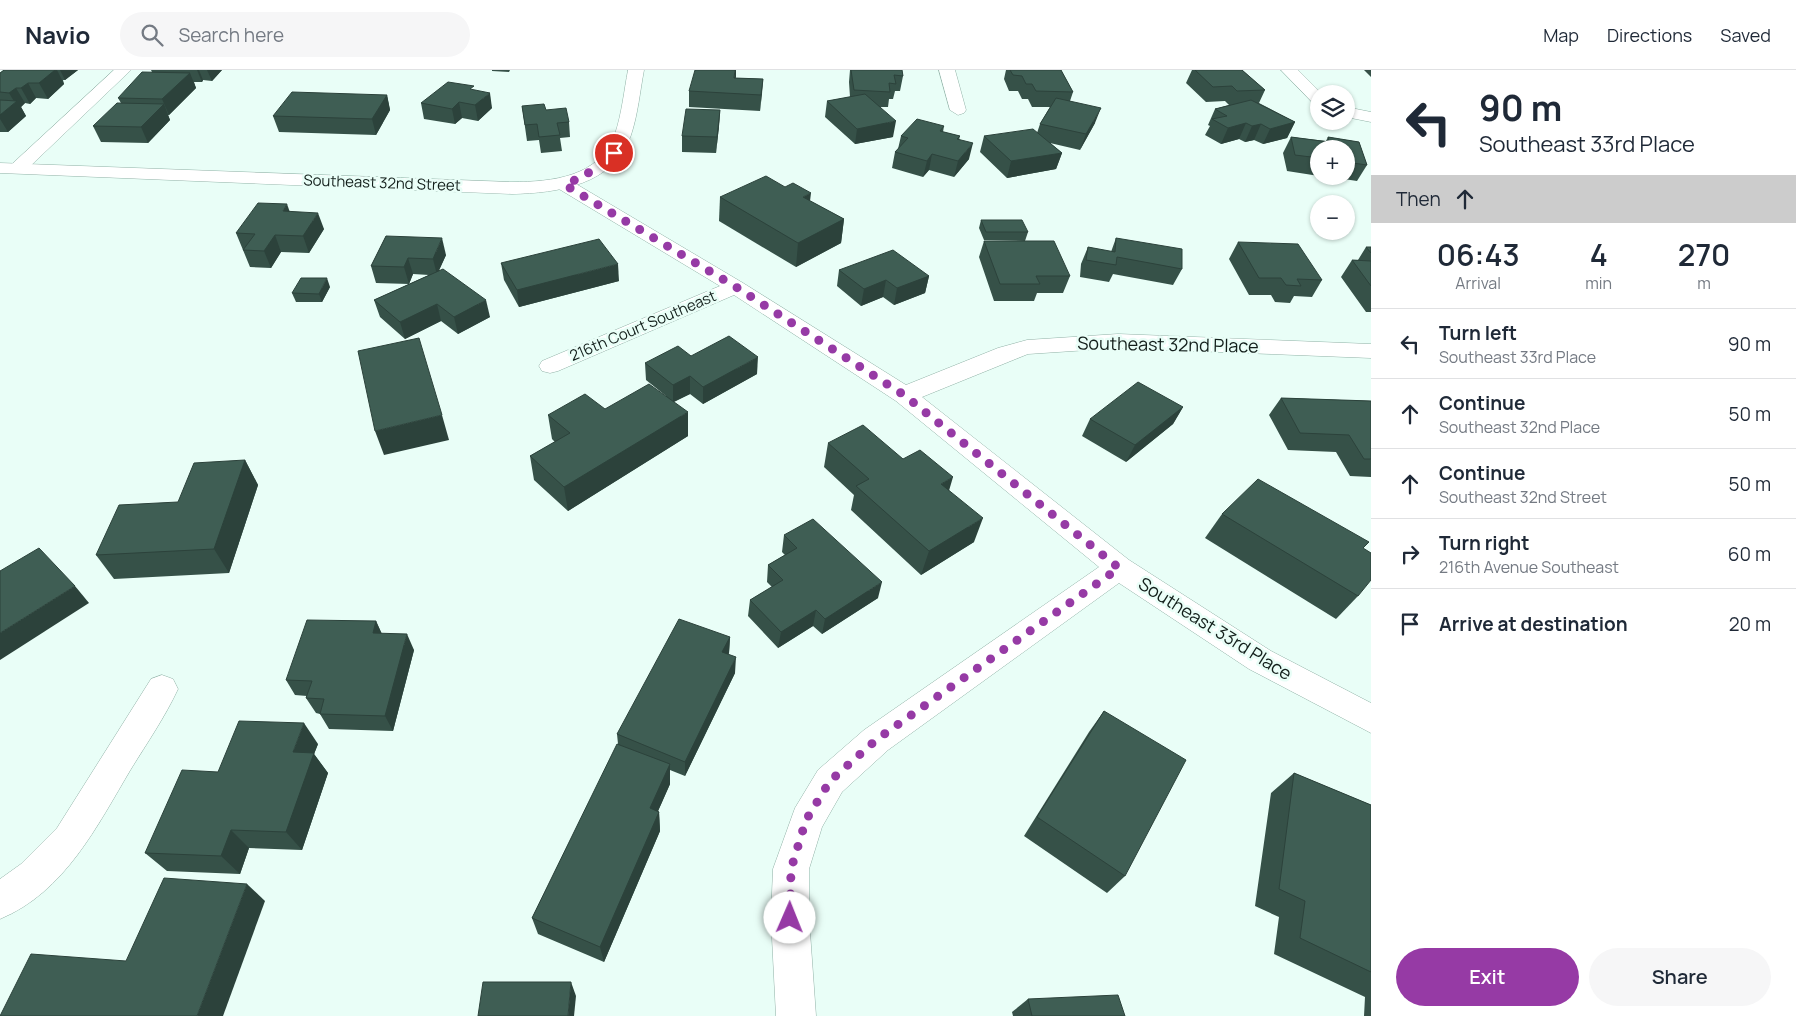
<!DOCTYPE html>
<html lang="en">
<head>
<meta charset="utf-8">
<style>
  :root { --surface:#fff; --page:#f6f6f7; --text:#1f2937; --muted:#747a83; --line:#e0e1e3; --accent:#963aa5 }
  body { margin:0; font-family:Manrope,sans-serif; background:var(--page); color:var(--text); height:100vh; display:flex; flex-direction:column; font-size:19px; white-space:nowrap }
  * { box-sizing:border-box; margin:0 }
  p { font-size:16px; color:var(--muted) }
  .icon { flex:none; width:28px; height:28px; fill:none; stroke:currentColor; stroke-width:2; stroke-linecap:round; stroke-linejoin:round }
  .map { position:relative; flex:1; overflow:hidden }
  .drawer { display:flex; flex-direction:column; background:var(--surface); width:425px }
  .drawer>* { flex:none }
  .top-card { background:#fff; color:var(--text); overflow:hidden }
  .fabs { position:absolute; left:1310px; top:15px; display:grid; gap:10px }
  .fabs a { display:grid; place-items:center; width:45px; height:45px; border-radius:50%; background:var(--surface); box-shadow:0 1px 4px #0004; font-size:25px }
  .pin { position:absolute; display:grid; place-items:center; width:42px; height:42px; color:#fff; margin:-21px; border:2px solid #fff; border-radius:50%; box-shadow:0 1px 5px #0007 }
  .me { position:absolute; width:55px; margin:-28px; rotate:1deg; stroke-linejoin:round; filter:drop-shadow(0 0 4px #0008) }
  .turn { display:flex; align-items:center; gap:18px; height:105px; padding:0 25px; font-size:22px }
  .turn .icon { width:65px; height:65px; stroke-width:2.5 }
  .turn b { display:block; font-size:35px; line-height:42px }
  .then { display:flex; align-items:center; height:48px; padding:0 25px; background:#0003; gap:10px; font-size:19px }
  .eta { display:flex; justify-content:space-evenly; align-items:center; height:85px; text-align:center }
  .eta b { font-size:30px; font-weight:600; line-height:35px }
  .action { display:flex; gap:10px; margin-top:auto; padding:10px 25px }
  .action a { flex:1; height:58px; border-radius:30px; background:var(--accent); color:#fff; font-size:20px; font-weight:600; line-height:58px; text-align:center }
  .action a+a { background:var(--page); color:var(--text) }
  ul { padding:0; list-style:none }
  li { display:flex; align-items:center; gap:15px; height:70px; padding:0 25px; border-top:1px solid var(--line) }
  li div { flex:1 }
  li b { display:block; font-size:19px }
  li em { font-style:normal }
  header { display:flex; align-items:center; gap:30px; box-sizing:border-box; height:70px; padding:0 25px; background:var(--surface); border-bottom:1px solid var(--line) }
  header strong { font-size:24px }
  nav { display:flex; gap:28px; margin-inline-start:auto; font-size:18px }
  .search { width:350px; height:45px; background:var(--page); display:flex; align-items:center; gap:12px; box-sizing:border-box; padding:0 18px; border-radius:28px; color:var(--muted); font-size:19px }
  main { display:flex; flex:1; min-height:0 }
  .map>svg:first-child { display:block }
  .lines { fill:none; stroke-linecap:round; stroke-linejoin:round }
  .street-casing { stroke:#91b2a7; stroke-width:1 }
  .secondary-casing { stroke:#91b2a7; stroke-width:1 }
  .street { fill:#fff; fill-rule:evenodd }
  .secondary { fill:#fff; fill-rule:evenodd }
  .wall { fill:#365148 }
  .shaded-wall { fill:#2c423b }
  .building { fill:#3f5e54; stroke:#2c423b }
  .route { stroke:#963aa5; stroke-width:9; stroke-dasharray:0 16.2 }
  .labels { text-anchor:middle; stroke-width:5; stroke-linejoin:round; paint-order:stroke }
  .far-street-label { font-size:15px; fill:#121e1a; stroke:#e9fef7 }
  .street-label { font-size:18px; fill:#121e1a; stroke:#e9fef7 }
</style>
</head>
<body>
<header>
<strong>Navio</strong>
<div class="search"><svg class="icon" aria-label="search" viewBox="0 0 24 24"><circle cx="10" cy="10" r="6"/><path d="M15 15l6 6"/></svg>Search here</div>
<nav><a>Map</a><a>Directions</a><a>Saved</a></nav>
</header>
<main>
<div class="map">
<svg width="1371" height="946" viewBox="0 0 1371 946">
  <rect width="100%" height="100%" fill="#e9fef7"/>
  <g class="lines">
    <!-- street casing -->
    <g class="street-casing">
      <g id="street">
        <polygon points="114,0 131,0 23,103 11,103 8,99 11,95"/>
        <polygon points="939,0 955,0 966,40 964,43 958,45 950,40"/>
        <polygon points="1281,0 1298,0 1322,24 1319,24 1319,35 1313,33"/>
        <polygon points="1346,37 1371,42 1371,52 1346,47"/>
        <polygon points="565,110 571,111 743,213 906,315 998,278 1027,270 1118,264 1371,274 1371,288 1118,278 1028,284 922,327 1129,490 1271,581 1371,633 1371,663 1249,599 1119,513 888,680 842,722 822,757 809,799 809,848 816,946 776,946 771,848 773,799 795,738 818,700 864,660 1099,497 896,331 734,225 558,301 550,303 542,301 539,296 542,291 720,216 559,119 556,115 559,111"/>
        <path d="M162,605L173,609L178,619C165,647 147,673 131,699C97,756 65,822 0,849V809L21,794L57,758L151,609Z"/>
      </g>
    </g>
    <!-- secondary casing -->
    <g class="secondary-casing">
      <path id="secondary" d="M628,0H644C640,21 638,44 631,65C614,115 558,123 512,124L0,103V93L512,112C552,112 600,107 615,64C622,43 624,21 628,0Z"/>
    </g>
    <!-- street -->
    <use href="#street" class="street"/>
    <!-- secondary -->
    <use href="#secondary" class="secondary"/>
  </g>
  <!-- wall -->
  <g class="wall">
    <polygon points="4,0 78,0 65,10 63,10 64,14 48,29 36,28 30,34 25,33 21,37 26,46 8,62 0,62 0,3"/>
    <polygon points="151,0 222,0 212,11 203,10 202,12 194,12 196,18 169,45 168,45 170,50 148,73 101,72 93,56 121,33 118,28 152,2"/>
    <polygon points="492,0 510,0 509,2 492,1"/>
    <polygon points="850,0 902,0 903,6 900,21 895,21 893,29 889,29 888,37 880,37 893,67 855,74 825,47 827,31 850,27 849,12"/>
    <polygon points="1006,0 1061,0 1073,22 1070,31 1095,53 1080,80 1050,73 1062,83 1056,99 1007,108 980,82 984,66 1037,63 1040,54 1050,37 1032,37 1028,29 1022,29 1018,21 1009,21 1004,9"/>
    <polygon points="1192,0 1242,0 1265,20 1259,33 1295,52 1287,68 1263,74 1254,70 1245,72 1239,69 1221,74 1205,65 1210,56 1208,55 1215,39 1229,35 1225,31 1206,32 1186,13"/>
    <polygon points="1364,0 1371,0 1371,7"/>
    <polygon points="736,8 763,9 760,41 689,37 689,21"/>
    <polygon points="475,20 492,38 478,51 462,48 455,54 424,49 421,33"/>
    <polygon points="387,25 390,40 376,65 279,62 273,46"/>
    <polygon points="522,36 546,40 569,52 570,67 560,68 562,81 541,83 539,70 527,71"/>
    <polygon points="720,40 719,56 716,83 682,82 682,66"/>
    <polygon points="944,56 943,62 960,66 959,70 969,89 954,107 929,100 923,107 892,98 895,82 898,79 901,66"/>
    <polygon points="1291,67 1326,71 1328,67 1359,72 1367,95 1357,111 1324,106 1346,106 1346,79 1319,79 1319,106 1287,101 1283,83"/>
    <polygon points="720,127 810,131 844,149 841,173 796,197 719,151"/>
    <polygon points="290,142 324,159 309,183 281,182 271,198 250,197 236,163"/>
    <polygon points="981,150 1028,162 1025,171 984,170 979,158"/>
    <polygon points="386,166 446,185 439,200 490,247 458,264 441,251 405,269 380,247 374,230 429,205 413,204 409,214 376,213 371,196"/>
    <polygon points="1116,168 1182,199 1173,215 1113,204 1109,212 1080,207 1081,194 1088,177 1111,182"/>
    <polygon points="984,171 1070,206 1063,223 1037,223 1034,231 994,231 979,187"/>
    <polygon points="1238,172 1322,210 1312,227 1294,226 1290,233 1275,232 1271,225 1249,225 1229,189"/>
    <polygon points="1366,177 1371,177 1371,242 1366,242 1341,207 1352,190 1358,190"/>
    <polygon points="501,193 619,211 519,237 504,210"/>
    <polygon points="839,200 929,206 925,223 894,235 883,227 861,236 837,216"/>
    <polygon points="330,217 322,232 296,232 292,223"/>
    <polygon points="691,286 757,304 703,334 690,324 674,332 688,366 568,441 534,410 530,386 555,372 552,369 548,345 605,339 666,326 646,310 645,293"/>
    <polygon points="1281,328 1371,331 1371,407 1350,406 1336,382 1288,380 1269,345"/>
    <polygon points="1183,337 1173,354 1126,392 1082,366 1090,349"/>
    <polygon points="828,373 903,389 949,420 974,472 921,505 851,440 854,425 824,397"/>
    <polygon points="245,390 258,415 229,503 114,509 96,485"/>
    <polygon points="1222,444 1363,479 1358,526 1336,549 1205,468"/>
    <polygon points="784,465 878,528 822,564 813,556 778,578 748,546 750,530 772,517 767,512 768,495 785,485 782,482"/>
    <polygon points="376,551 382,564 414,580 393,661 329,659 320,644 316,643 306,628 307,626 295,625 286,610"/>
    <polygon points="730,567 729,583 728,585 735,603 685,706 670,700 670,714 658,741 659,742 660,761 604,892 538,864 532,848 618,674 617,664"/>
    <polygon points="1104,641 1125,806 1107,823 1024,766 1089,662"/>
    <polygon points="318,674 314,684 328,703 302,780 249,778 240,804 167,801 145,783 218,702"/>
    <polygon points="1294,703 1371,735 1371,946 1364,946 1365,927 1274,884 1279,847 1255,836 1271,723"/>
    <polygon points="1028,929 1125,946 1013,946 1012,942"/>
  </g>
  <!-- shaded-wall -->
  <g class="shaded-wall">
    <polygon points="55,0 57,0 64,14 48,29 39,13"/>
    <polygon points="60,0 78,0 65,10"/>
    <polygon points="197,0 199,0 203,10 202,12"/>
    <polygon points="207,0 222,0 212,11"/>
    <polygon points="735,0 736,0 736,7 733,23 734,8"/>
    <polygon points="190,3 196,18 169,45 162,29"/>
    <polygon points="763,9 762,24 760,41 761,25"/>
    <polygon points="28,13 36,28 30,34 21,18"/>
    <polygon points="16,18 25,33 21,37 26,46 8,62 0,49 0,45 15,33 9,23"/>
    <polygon points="490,23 492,38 478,51 475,35"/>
    <polygon points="387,25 390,40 376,65 372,49"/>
    <polygon points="459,32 462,48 455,54 452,39"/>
    <polygon points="164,34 170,50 148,73 141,57"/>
    <polygon points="1101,38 1095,53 1080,80 1086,64"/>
    <polygon points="720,40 719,56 716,83 717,67"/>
    <polygon points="896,51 893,67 855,74 857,59"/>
    <polygon points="1295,52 1287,68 1263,74 1270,59"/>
    <polygon points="1246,53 1239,69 1221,74 1228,58"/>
    <polygon points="1261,54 1254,70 1245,72 1252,56"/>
    <polygon points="973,73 969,89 954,107 958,91"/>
    <polygon points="1062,83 1056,99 1007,108 1011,91"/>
    <polygon points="932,84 929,100 923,107 927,91"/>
    <polygon points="811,123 808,147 803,127"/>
    <polygon points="287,134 293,151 283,141"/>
    <polygon points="318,143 324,159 309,183 303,166"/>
    <polygon points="844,149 841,173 796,197 798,173"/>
    <polygon points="275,165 281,182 271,198 264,181"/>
    <polygon points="442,168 446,185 437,205 433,189"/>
    <polygon points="408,188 413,204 409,214 404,197"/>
    <polygon points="618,194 619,211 519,237 517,220"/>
    <polygon points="929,206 925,223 894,235 897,218"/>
    <polygon points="327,208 330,217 322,232 319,224"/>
    <polygon points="886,210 883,227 861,236 864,219"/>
    <polygon points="486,230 490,247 458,264 454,247"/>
    <polygon points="437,234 441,251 405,269 400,252"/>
    <polygon points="758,287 757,304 703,334 703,317"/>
    <polygon points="690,306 690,324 673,332 673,315"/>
    <polygon points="1183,337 1173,354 1126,392 1135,375"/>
    <polygon points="688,342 688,366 568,441 564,417"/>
    <polygon points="442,345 449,370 384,385 375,361"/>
    <polygon points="245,390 258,415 229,503 214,479"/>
    <polygon points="953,407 946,431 941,414"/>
    <polygon points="983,448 974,472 921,505 929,481"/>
    <polygon points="882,512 878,528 822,564 825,549"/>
    <polygon points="75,516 89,533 0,590 0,563"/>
    <polygon points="816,540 813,556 778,578 781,562"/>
    <polygon points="376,551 383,567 373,563"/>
    <polygon points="407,564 414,580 393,661 385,646"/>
    <polygon points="730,567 729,583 721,598 722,582"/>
    <polygon points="736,587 735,603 685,706 685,692"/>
    <polygon points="304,653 318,674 314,684 328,703 302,780 286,762 293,682"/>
    <polygon points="670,694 670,714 651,757 650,738"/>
    <polygon points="659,742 660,761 604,892 600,877"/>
    <polygon points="231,760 249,778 240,804 221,786"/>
    <polygon points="247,814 265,831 223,946 197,946"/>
    <polygon points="571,912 576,926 574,946 568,946"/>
  </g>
  <!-- building -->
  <g class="building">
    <polygon points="4,0 55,0 39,13 28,13 21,18 16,18 9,23 0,22 0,3"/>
    <polygon points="695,0 735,0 734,8 763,9 761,25 689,21"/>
    <polygon points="851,0 902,0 903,6 894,5 896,14 889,13 890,22 854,20"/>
    <polygon points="1010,0 1061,0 1073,22 1036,21 1032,14 1026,14 1022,6 1013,5"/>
    <polygon points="1195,0 1242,0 1265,20 1237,21 1232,16 1213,17"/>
    <polygon points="142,2 190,3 162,29 118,28"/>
    <polygon points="448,12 474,16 470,19 490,23 475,35 459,32 452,39 421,33"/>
    <polygon points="292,22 387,25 372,49 273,46"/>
    <polygon points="865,24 896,51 857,59 827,31"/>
    <polygon points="1056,28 1101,38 1086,64 1040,54"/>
    <polygon points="0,30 17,31 0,45"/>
    <polygon points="1251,30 1295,52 1270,59 1261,54 1252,56 1246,53 1228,58 1212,49 1227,46 1215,39"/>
    <polygon points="117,33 164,34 141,57 93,56"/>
    <polygon points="544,34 546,40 566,38 569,52 557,53 560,65 539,67 537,54 525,55 522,36"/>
    <polygon points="686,39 720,40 717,67 682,66"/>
    <polygon points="917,49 944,56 940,61 960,66 957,69 973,73 958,91 932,84 927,91 895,82 908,68 901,66"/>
    <polygon points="1033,59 1062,83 1011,91 984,66"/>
    <polygon points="1291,67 1329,72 1328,67 1359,72 1367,95 1346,92 1346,79 1319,79 1319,88 1295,85"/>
    <polygon points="766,106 785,117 793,113 811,123 803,127 844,149 798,173 720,127"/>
    <polygon points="258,133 287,134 283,141 318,143 303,166 275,165 264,181 243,180 255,164 236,163"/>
    <polygon points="981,150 1022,150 1028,162 986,162"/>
    <polygon points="386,166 442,168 433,189 408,188 404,197 371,196"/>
    <polygon points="1116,168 1182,179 1182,199 1117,187 1116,195 1086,190 1088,177 1115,182"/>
    <polygon points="599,169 618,194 517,220 501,193"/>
    <polygon points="984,171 1054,171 1070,206 1036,206 1040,214 1000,214"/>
    <polygon points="1238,172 1298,174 1322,210 1297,209 1301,216 1286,215 1281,208 1259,208"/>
    <polygon points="1366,177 1371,177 1371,183"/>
    <polygon points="893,180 929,206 897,218 886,210 864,219 839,200"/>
    <polygon points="1352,190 1371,191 1371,216"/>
    <polygon points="443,199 486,230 454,247 437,234 400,252 374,230"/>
    <polygon points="301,208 327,208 319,224 292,223"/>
    <polygon points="729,266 758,287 703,317 690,306 673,315 645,293 678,276 691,286"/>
    <polygon points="419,268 442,345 375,361 358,281"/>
    <polygon points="1138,312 1183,337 1135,375 1090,349"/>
    <polygon points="649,314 688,342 564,417 530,386 570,363 548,345 585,324 605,339"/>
    <polygon points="1281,328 1371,331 1371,389 1364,389 1349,365 1300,363"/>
    <polygon points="863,355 903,389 920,380 953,407 941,414 983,448 929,481 856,416 869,409 828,373"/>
    <polygon points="245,390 214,479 96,485 119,435 178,432 194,393"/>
    <polygon points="1258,409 1369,472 1363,478 1371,483 1371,510 1358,526 1222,444"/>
    <polygon points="813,449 882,512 825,549 816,540 781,562 750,530 783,510 768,495 797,478 784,465"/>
    <polygon points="39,478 75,516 0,563 0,501"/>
    <polygon points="679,549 730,567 722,582 736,587 685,692 617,664"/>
    <polygon points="307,550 376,551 373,563 407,564 385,646 320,644 324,629 306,628 312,611 286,610"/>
    <polygon points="1104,641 1186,690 1125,806 1037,747"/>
    <polygon points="239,651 304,653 293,682 314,683 286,762 231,760 221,786 145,783 182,700 218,702"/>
    <polygon points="617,674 670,694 650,738 659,742 600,877 532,848"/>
    <polygon points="1294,703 1371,735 1371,902 1300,868 1305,831 1279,819"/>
    <polygon points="164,808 247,814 197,946 0,946 31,884 126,891"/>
    <polygon points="483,912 571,912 568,946 478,946"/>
    <polygon points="1118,925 1125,946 1032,946 1028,929"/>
  </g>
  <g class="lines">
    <!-- route -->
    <path class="route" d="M614,83C600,98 583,106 565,115L736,217L904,325L1119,498L876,670L830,711L806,750L791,799L790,848"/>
  </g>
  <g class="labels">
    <!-- far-street labels -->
    <g class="far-street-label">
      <text transform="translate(382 113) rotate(2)" y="5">Southeast 32nd Street</text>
      <text transform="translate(643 256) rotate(-23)" y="5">216th Court Southeast</text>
    </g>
    <!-- street labels -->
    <g class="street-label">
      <text transform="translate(1168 275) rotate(1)" y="6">Southeast 32nd Place</text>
      <text transform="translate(1215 559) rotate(32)" y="6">Southeast 33rd Place</text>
    </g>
  </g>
</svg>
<div class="fabs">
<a><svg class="icon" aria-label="layers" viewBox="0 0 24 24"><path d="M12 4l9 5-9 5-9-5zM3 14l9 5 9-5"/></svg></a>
<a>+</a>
<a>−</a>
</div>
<div class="pin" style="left:614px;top:83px;background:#d93025"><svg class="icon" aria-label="arrive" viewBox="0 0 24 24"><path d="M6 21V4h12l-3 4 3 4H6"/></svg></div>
<svg class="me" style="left:790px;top:848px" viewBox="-20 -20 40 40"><circle r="19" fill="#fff"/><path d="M0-13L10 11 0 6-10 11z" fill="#963aa5"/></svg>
</div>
<section class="drawer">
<div class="top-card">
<div class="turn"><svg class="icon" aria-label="left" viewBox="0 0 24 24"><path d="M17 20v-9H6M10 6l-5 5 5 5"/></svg><div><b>90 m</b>Southeast 33rd Place</div></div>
<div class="then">Then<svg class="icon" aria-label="ahead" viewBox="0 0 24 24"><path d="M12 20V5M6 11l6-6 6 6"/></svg></div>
</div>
<div class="eta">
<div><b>06:43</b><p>Arrival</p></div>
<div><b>4</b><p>min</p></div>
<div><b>270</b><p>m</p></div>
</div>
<ul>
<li><svg class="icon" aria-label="left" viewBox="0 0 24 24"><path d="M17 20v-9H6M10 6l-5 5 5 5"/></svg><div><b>Turn left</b><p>Southeast 33rd Place</p></div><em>90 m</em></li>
<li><svg class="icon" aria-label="ahead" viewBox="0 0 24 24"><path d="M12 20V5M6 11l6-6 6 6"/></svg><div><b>Continue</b><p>Southeast 32nd Place</p></div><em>50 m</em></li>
<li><svg class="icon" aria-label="ahead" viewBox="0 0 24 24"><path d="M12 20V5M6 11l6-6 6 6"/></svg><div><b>Continue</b><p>Southeast 32nd Street</p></div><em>50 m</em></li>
<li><svg class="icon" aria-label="right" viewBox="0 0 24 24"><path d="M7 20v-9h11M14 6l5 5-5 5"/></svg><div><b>Turn right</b><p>216th Avenue Southeast</p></div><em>60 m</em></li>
<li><svg class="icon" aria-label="arrive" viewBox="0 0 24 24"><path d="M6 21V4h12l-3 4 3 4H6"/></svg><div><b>Arrive at destination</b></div><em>20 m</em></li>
</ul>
<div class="action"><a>Exit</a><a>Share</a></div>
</section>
</main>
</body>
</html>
